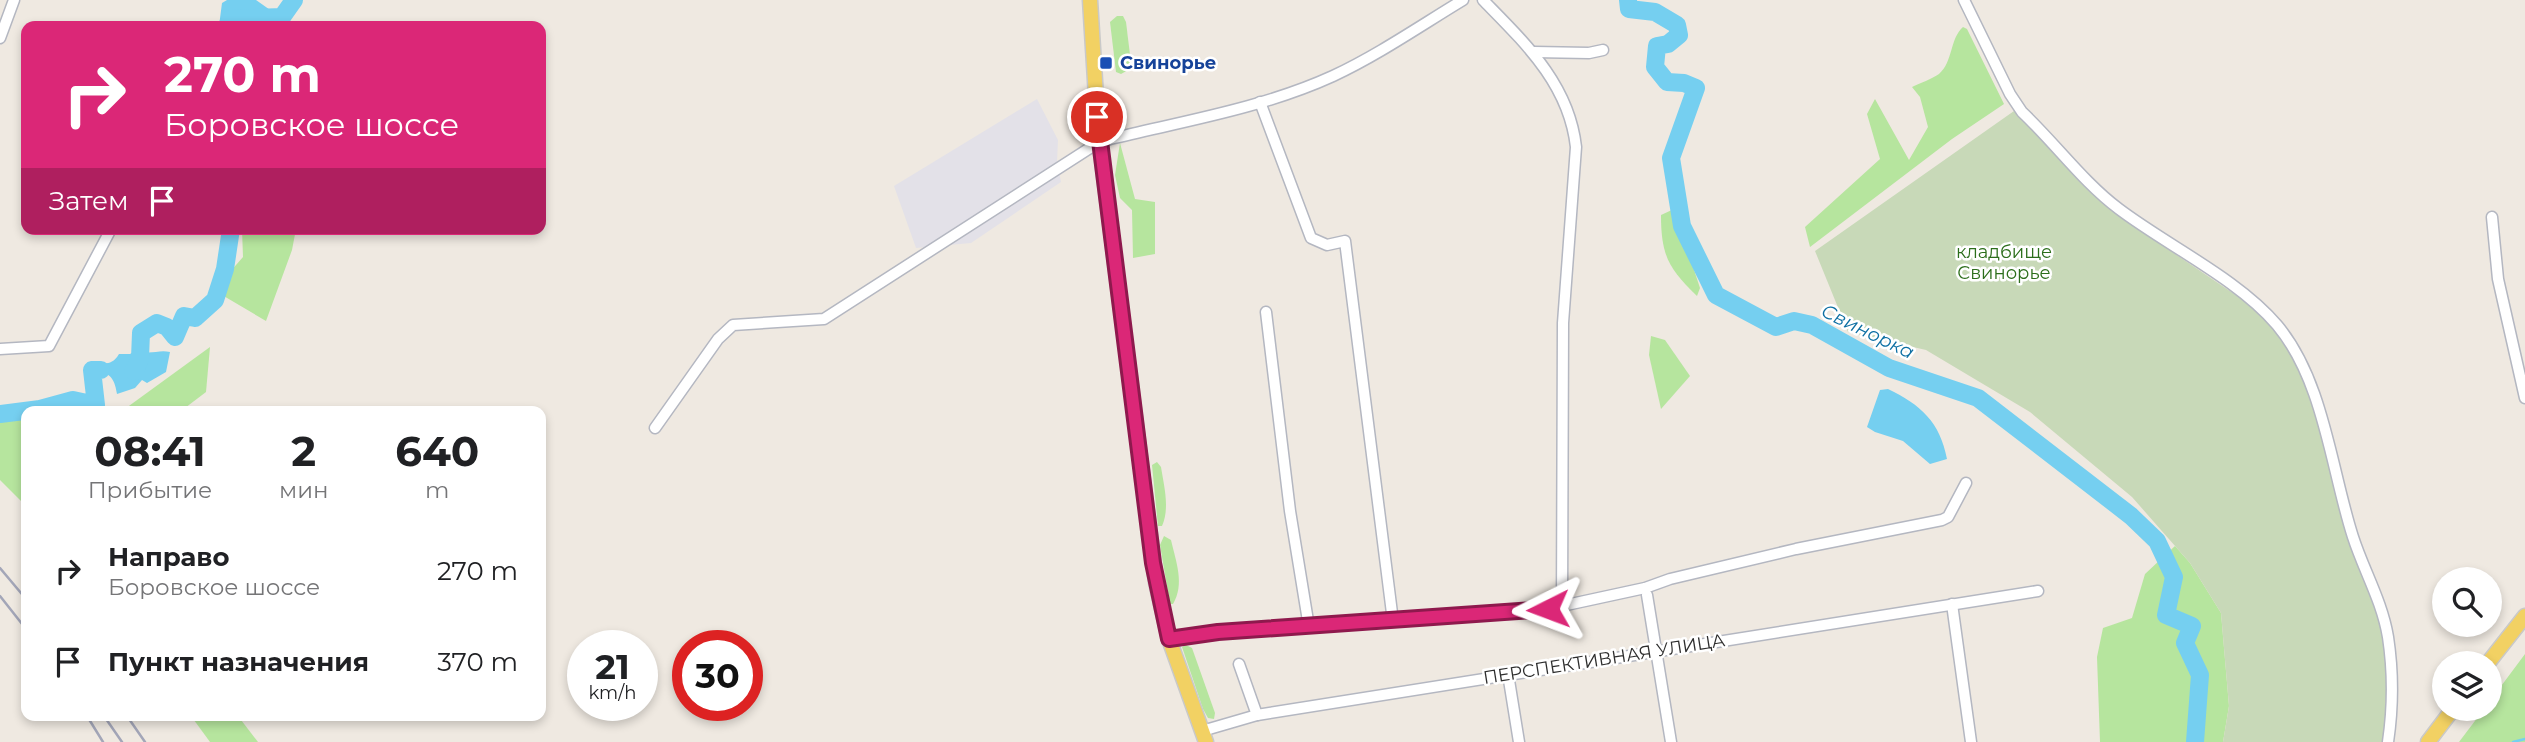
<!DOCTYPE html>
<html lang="ru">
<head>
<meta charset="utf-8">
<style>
  :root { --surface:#fff; --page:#f2f2f2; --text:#202124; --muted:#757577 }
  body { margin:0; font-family:Montserrat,sans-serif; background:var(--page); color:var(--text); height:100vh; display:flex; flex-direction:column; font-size:26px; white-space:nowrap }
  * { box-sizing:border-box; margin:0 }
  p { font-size:23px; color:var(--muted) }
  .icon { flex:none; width:38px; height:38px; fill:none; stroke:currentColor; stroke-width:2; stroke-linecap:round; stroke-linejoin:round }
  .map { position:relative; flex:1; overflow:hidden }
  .sheet { position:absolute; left:21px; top:406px; width:525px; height:315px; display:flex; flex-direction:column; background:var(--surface); border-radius:14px; box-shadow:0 4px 10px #0003 }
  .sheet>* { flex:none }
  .top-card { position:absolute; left:21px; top:21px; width:525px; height:214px; border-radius:14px; box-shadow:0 4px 10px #0003; background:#db2777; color:#fff; overflow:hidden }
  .fabs { position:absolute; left:2432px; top:567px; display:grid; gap:14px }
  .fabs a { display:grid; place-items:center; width:70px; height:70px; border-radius:50%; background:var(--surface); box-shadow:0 4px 10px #0003; font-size:35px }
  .speed { position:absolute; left:567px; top:630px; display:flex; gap:14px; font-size:35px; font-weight:700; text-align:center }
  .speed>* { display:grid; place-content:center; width:91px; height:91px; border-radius:50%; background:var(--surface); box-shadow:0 4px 10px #0003; line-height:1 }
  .speed small { font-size:18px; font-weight:400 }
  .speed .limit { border:10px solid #d22; background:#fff; color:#111 }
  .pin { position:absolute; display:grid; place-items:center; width:60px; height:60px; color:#fff; margin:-30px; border:4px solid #fff; border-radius:50%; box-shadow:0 2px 7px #0007 }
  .me { position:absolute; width:77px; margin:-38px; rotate:267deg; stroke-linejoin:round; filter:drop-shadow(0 0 5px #0008) }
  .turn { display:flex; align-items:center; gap:24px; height:147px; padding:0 28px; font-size:32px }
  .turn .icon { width:91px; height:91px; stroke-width:2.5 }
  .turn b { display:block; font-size:49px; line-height:60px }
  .then { display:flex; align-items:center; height:66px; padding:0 28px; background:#0003; gap:14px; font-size:26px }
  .eta { display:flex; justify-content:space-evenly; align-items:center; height:119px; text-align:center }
  .eta b { font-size:42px; font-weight:700; line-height:49px }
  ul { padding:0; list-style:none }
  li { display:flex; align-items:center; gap:21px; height:91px; padding:0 28px }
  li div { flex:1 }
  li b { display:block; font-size:26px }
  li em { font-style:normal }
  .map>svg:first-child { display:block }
  .industrial { fill:#e3e1e8 }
  .green { fill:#b6e59e }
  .cemetery { fill:#c8d9b8 }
  .water { fill:#75cff0 }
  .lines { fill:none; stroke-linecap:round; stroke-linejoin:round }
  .stream { stroke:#75cff0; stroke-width:2.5 }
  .river { stroke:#75cff0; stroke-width:18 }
  .minor-casing { stroke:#b4b7c1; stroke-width:13 }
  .major-casing { stroke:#c9c9c9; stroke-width:17 }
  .minor { stroke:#fff; stroke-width:10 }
  .major { stroke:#f2d163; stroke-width:14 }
  .rail { stroke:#a3a6b8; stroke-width:2.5 }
  .route-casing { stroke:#8e194d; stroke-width:18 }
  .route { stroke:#db2777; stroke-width:12 }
  .transit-dot { fill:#1a4fb4; stroke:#fff; stroke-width:2.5 }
  .labels { text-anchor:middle; stroke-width:5; stroke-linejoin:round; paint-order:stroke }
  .transit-label { font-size:18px; font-weight:bold; fill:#164399; stroke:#fff; text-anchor:start }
  .park-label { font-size:18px; fill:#2c6e1b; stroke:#fff }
  .street-label { font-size:18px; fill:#2e2e2e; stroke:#fff }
  .water-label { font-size:19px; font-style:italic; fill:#0d6fa3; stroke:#fff }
</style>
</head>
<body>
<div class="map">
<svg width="2525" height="742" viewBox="0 0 2525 742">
  <rect width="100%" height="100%" fill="#efe9e1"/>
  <!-- industrial -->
  <polygon class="industrial" points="1037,99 1058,140 1057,162 1061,182 971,243 916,248 894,186"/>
  <!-- green -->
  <g class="green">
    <polygon points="1117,16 1123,16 1126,22 1131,63 1130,69 1121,74 1116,72 1110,22"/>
    <path d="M1963,27L1967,29L2004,104L1952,139L1810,247L1805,227L1880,159L1867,114L1875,99L1909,160L1928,127L1920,97L1912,87C1920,83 1932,79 1939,74C1953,62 1950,38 1963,27Z"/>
    <polygon points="1120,143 1135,199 1155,202 1155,254 1133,258 1132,210 1120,198 1115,175"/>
    <path d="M1674,209L1700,288L1697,296C1669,269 1661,256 1661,215Z"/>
    <polygon points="242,229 296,229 292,250 266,321 222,295 229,273 243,257"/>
    <polygon points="1651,336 1665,340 1690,376 1661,409 1649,355"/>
    <polygon points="210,347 206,392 181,411 122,411"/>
    <polygon points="26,412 26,506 0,480 0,415"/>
    <path d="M1157,462L1161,467C1164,486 1170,508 1162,526H1158L1152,465Z"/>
    <path d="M1164,536L1171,540C1176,562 1185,584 1173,604H1170L1160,545Z"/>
    <polygon points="2175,546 2190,563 2221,613 2229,706 2223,742 2100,742 2097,657 2103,628 2132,618 2145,574"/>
    <polygon points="1186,645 1192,648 1215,713 1214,719 1208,718 1203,709 1182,647"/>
    <polygon points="2525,654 2525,742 2459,742 2484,709 2490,709 2490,701"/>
    <polygon points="191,716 238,716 258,742 210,742"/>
  </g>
  <!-- cemetery -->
  <polygon class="cemetery" points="2014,111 2125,220 2249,304 2270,324 2299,367 2309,393 2347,533 2381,621 2387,672 2384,742 2223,742 2229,706 2221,613 2190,563 2132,497 2030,412 1926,350 1848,332 1815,251"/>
  <!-- water -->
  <g class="water">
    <polygon points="227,0 256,0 273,12 285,12 288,16 281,26 219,26 222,3"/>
    <path d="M137,350C150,356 158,349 170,352L166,372L147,383L142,380L135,388L117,394C115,382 112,373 99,372L94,382L88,377L85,370L89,363C101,361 110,369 119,354H130Z"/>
    <path d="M1888,389C1921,405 1940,422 1947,459L1930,464L1903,441L1875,432L1867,427L1880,390Z"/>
  </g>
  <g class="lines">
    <!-- stream -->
    <polyline class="stream" points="2513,742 2525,739"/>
    <!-- river -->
    <g class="river">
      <polyline points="1628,0 1629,9 1655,12 1677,25 1679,35 1668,44 1657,46 1655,67 1667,82 1684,83 1696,88 1671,158 1682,226 1716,295 1776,327 1794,321 1812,325 1889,368 1978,398 2131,516 2157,541 2174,577 2166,615 2192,626 2185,643 2200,675 2195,742"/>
      <polyline points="227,26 231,19 282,17 294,0"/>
      <polyline points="133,371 135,371 140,358 141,333 157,323 167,327 175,337 184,316 195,318 215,300 225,269 231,229"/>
      <polyline points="0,414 40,409 73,400 96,405 92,370 101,370"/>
    </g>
    <!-- minor casing -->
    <g class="minor-casing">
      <g id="minor">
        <path d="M1483,0C1525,43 1569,84 1576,147L1563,323L1562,606"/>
        <path d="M1964,0L2010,94L2022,112C2055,143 2083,182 2119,209C2168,246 2238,279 2277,325C2324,381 2331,469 2353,537C2364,571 2382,601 2388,637C2393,670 2393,708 2388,742"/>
        <polyline points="0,38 14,0"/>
        <polyline points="1534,52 1589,53 1603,50"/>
        <polyline points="1260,102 1311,238 1327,245 1345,241 1393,621"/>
        <polyline points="2492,217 2498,279 2525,398"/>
        <polyline points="1266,312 1290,511 1309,627"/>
        <polyline points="0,349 49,346 111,229"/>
        <path d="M655,428L718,339L733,325L824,319L1093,146L1110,139C1184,121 1263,108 1333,76C1378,55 1420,26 1463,0"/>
        <polyline points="1647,595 1671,742"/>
        <polyline points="1952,604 1971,742"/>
        <polyline points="1169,639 1218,632 1548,609 1645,588 1670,579 1796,549 1942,520 1948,517 1966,483"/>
        <polyline points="1239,664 1257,715"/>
        <polyline points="1508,674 1519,742"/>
        <polyline points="1202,731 1257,715 2038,591"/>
      </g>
    </g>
    <!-- major casing -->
    <g class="major-casing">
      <g id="major">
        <polyline points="1090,0 1098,129 1156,582 1169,639 1206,742"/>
        <polyline points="2488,663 2525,616"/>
        <polyline points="2428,742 2453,709"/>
      </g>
    </g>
    <!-- minor -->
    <use href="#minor" class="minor"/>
    <!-- major -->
    <use href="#major" class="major"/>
    <!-- rail -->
    <g class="rail">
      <polyline points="0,568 26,599"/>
      <polyline points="0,596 26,629"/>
      <polyline points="87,716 103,742"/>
      <polyline points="104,716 122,742"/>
      <polyline points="127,716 145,742"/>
    </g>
  </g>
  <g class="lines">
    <!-- route casing -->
    <g class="route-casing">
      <polyline id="route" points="1097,117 1153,563 1169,639 1218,632 1548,609"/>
    </g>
    <!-- route -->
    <use href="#route" class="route"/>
  </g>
  <!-- markers -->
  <rect class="transit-dot" x="1099" y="56" width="14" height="14" rx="3.5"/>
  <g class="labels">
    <!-- transit labels -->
    <g class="transit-label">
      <text x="1120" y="69">Свинорье</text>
    </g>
    <!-- park labels -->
    <g class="park-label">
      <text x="2004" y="258">кладбище<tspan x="2004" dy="21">Свинорье</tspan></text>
    </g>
    <!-- street labels -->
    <g class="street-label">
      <text transform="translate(1604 659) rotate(-9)" y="6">ПЕРСПЕКТИВНАЯ УЛИЦА</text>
    </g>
    <!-- water labels -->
    <g class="water-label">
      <text transform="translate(1868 331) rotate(26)" y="7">Свинорка</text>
    </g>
  </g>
</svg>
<div class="fabs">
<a><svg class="icon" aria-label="search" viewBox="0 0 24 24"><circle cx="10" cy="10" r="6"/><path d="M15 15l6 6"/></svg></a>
<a><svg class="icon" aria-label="layers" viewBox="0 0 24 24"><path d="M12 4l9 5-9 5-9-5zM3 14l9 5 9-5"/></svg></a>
</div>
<div class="speed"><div>21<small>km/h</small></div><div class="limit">30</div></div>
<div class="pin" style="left:1097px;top:117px;background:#d93025"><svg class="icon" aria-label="arrive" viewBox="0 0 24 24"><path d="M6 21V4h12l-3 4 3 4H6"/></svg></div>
<svg class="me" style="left:1548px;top:609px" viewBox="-20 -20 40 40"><path d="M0-17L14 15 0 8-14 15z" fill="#db2777" stroke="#fff" stroke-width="4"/></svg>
<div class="top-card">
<div class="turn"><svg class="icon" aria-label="right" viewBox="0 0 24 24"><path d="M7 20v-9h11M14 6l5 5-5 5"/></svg><div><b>270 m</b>Боровское шоссе</div></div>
<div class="then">Затем<svg class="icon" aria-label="arrive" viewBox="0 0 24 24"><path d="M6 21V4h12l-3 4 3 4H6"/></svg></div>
</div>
<section class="sheet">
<div class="eta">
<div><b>08:41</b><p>Прибытие</p></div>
<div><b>2</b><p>мин</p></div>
<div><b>640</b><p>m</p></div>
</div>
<ul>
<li><svg class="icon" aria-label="right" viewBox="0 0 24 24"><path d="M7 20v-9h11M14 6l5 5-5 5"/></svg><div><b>Направо</b><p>Боровское шоссе</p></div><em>270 m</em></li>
<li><svg class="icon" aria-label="arrive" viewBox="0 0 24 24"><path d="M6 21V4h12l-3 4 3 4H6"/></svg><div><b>Пункт назначения</b></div><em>370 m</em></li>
</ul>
</section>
</div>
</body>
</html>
